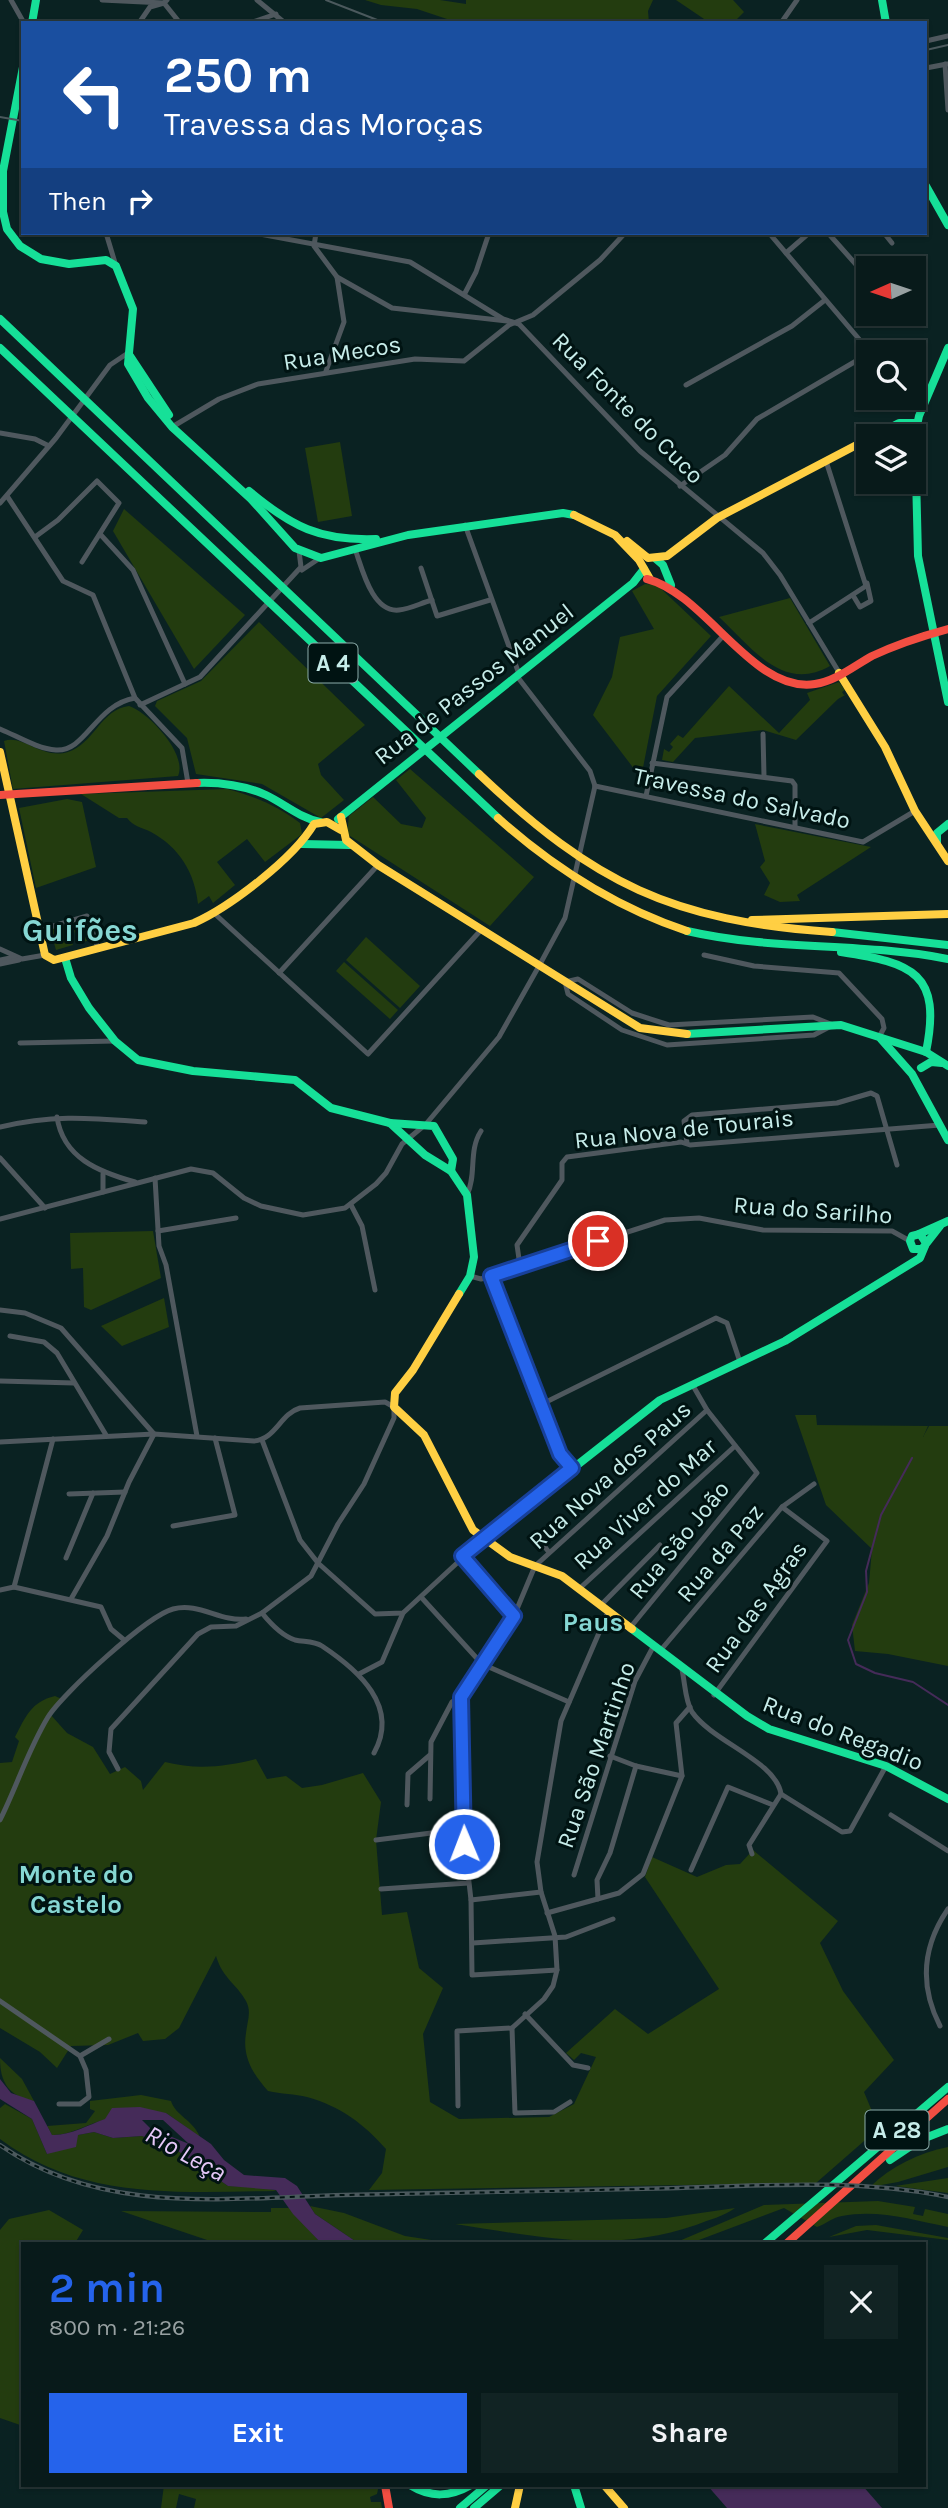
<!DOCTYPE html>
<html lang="en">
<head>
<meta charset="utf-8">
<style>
  :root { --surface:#081a1a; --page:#112323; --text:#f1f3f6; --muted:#98a1a2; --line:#293839; --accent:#2563eb }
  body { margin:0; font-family:Karla,sans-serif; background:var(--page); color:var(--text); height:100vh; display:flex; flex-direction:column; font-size:26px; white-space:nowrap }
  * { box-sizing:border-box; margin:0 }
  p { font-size:23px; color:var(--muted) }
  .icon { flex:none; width:38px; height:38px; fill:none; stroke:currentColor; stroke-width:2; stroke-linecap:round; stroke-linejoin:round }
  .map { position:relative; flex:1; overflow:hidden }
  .sheet { position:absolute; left:21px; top:2242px; width:905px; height:245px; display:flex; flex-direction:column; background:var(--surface); border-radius:0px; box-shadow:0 2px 5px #0004,0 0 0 2px var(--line) }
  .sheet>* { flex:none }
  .top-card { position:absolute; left:21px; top:21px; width:906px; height:214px; border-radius:0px; box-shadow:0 2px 5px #0004,0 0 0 2px var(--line); background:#1a4fa0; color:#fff; overflow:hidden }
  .needle { width:46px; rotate:267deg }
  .tools { position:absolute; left:856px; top:256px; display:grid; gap:14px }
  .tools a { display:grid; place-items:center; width:70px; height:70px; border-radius:0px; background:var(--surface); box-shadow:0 2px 5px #0004,0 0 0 2px var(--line); font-size:35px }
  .pin { position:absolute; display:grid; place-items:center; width:60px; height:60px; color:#fff; margin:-30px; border:4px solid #fff; border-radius:50%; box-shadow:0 2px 7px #0007 }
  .me { position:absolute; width:77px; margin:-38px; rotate:359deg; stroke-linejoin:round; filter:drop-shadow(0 0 5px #0008) }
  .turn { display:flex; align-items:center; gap:24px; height:147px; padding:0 28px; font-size:32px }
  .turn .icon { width:91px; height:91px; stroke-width:2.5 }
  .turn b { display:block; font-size:49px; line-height:60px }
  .then { display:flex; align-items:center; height:66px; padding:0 28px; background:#0003; gap:14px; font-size:26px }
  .round { display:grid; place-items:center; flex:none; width:74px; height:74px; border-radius:0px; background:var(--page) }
  .overview { display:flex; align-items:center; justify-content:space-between; height:119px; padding:0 28px }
  h1 { font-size:42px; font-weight:700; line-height:52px; color:var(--accent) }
  .action { display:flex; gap:14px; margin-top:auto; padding:14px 28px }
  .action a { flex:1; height:80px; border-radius:0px; background:var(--accent); color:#fff; font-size:28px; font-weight:700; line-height:80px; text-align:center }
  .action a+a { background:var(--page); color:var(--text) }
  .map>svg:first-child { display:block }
  .green { fill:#233c0f }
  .water { fill:#452b59; fill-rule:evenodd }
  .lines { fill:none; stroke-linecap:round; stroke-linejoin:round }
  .stream { stroke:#452b59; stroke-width:2 }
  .street { stroke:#4f585e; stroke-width:5 }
  .fast { stroke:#16e098; stroke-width:8 }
  .slow { stroke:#ffcf43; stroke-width:8 }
  .jam { stroke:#f24e42; stroke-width:8 }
  .tram { stroke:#4b595d; stroke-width:2 }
  .rail-casing { stroke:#4b595d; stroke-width:4.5 }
  .rail { stroke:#001312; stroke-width:2; stroke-dasharray:5; stroke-linecap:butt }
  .route-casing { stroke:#184099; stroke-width:18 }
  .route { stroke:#2563eb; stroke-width:12 }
  .labels { text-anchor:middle; stroke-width:6; stroke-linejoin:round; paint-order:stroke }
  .shield { fill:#001312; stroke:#8baca9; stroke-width:2 }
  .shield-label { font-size:23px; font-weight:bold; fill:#c7edea }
  .street-label { font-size:24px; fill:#c7edea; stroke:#001312 }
  .neighbourhood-label { font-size:26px; font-weight:bold; fill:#86d7d3; stroke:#001312 }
  .water-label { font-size:26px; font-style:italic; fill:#e5c8f8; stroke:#001312 }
  .district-label { font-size:32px; font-weight:bold; fill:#86d7d3; stroke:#001312 }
</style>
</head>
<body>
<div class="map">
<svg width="948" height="2508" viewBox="0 0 948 2508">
  <rect width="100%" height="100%" fill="#0a2222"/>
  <!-- green -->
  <g class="green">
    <polygon points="365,0 440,0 466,4 466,0 653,0 648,11 649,23 459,23 417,9 381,5"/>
    <polygon points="676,0 733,0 744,12 733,23 710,23"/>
    <polygon points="340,442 352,516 318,522 305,448"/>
    <polygon points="124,509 245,615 194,669 113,531"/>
    <polygon points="645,584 657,585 711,636 657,696 641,778 593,715 612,677 620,637 654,629 632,591"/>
    <path d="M790,598L830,666C783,693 751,647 719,617Z"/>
    <polygon points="259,622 365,725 318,764 321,775 344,800 321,818 262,784 196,774 187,738 155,706 157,701 201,681"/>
    <polygon points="839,682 845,690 842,692 844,695 847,694 838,699 796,740 763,730 695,738 673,762 662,760 664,749 669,752 673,747 670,744 678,735 683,738 729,686 779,733 810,700 807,693"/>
    <path d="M129,706C148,712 188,754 178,776L13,789L4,741C23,734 42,760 68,752C94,744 101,709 129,706Z"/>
    <polygon points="410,769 534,877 490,926 347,834 349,816 373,797 401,824 422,828 426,818 396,780"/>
    <path d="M227,789C254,796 278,806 300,823L302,834L265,862L247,839L217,862L235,885L213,903L209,896L198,904C195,873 179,847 151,832C141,827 134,827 127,818H119L81,794Z"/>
    <polygon points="67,799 82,802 96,867 36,888 19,808"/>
    <polygon points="755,824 871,847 797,895 800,901 780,902 764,895 770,883 760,867 765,861"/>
    <polygon points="86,919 92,939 78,944 72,923"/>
    <polygon points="67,924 73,945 56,950 50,929"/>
    <polygon points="366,937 420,986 400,1008 346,960"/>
    <polygon points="344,962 398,1010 390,1019 336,971"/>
    <polygon points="153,1231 161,1278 91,1310 84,1307 83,1268 71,1269 70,1233"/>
    <polygon points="164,1298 169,1327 122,1346 101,1326"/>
    <polygon points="795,1415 816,1415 817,1425 928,1426 923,1437 929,1426 948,1426 948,1666 888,1654 855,1651 852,1625 869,1583 872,1549 826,1505"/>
    <path d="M55,1696L64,1700L50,1714L67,1733L93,1747L110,1774L125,1767L141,1781L143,1790L165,1762C196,1770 225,1767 256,1759L267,1779L286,1776L302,1788L322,1785L363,1773L381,1802L376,1840L382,1915L407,1912L419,1968L443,1988L423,2034L430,2102L459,2119L549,2117L574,2104L596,2057L581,2053L574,2060L566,2053L615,2009L648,2034L719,1989L645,1877L652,1857L697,1877L726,1865L740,1864L753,1850L838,1921L820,1943L843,1991L894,2060L864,2092L879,2128L816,2183L369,2190L382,2173L386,2149C364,2124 340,2106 307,2097C295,2094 281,2094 268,2091C253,2074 242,2057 246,2033C247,2022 252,2012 246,2001C236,1983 223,1979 216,1956L179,2028L165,2039L143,2041L138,2033L108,2045L71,2046L57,2068L40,2052L0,2028V1763L12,1762L19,1741L15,1737C26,1716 31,1702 55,1696Z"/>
    <path d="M0,2058L22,2079L34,2101C8,2096 0,2082 0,2058Z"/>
    <path d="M141,2095L171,2101C175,2115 193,2120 200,2137L166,2113C146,2115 124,2115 104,2120C87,2124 69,2136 52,2135L47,2126L86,2123L95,2111L90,2109V2101Z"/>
    <path d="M5,2104L32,2119L47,2154L78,2135L94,2132L113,2138L142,2136L178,2151L228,2186L262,2187L277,2191C181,2192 82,2201 0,2139V2108Z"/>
    <path d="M948,2147V2167L898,2182L870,2187C891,2166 919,2153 948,2147Z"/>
    <polygon points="948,2178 948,2193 895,2186"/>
    <path d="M878,2201L915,2207L913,2214L923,2216L925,2209L948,2214V2227C913,2220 878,2209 842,2216C833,2217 826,2224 817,2227L784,2208L691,2243L672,2244L764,2205Z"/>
    <polygon points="310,2206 344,2213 405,2236 451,2243 358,2243 315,2214"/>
    <polygon points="271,2208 289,2208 321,2243 216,2243 121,2211 271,2212"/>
    <path d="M735,2208C725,2216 708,2220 696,2225C611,2254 541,2237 455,2224L666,2218Z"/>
    <polygon points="49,2210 83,2230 75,2243 23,2244 23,2426 0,2418 0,2230 9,2219"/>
    <polygon points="876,2225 948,2238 948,2240 867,2230 829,2237 856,2226"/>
    <polygon points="164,2485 379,2485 377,2494 370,2497 371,2502 381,2502 382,2508 194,2508 196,2499 179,2494 176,2508 161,2508"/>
  </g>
  <!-- water -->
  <g class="water">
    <path d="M0,2079L11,2093L34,2101L52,2135C69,2136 88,2125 105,2119L112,2108L140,2107L166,2113L211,2144L224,2160L244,2175L285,2178L297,2186L315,2214L358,2243H321L293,2214L276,2190L228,2186L178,2151L142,2136L113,2138L94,2132L78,2135L76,2147L47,2154L32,2119L0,2099ZM142,2120H163L189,2144L150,2128Z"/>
    <polygon points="707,2485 862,2485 882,2508 727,2508"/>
  </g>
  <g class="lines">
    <!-- stream -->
    <polyline class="stream" points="912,1458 881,1515 866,1571 867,1592 848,1640 856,1664 875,1673 913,1682 948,1705"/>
    <!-- street -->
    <g class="street">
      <polyline points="11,0 24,23"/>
      <polyline points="102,0 164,3 167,0"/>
      <polyline points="257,0 285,23"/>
      <polyline points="139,23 150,7 164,3 180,23"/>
      <polyline points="250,23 276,14"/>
      <polyline points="781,23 797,0"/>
      <polyline points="926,41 948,36"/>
      <polyline points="945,64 948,110"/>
      <polyline points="926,68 947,64"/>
      <polyline points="106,233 116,266"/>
      <polyline points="254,233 410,262 503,319 519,324 640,451 763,553 780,575 837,669"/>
      <polyline points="316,233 314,246 337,277 392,308 507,321"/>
      <polyline points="769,233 870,352"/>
      <polyline points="828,233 868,278"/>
      <polyline points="884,233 892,243"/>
      <polyline points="786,253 809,233"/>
      <polyline points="465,293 476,272 489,233"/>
      <polyline points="898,313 907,324 912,319 912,313"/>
      <polyline points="326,371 344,322 337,277"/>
      <polyline points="686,385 792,326 825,300"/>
      <polyline points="908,397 921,410"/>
      <polyline points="172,427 219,399 258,384 415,359 464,361 509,325 533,315 600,260 625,233"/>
      <polyline points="0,433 35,439 49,446"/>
      <polyline points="680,486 725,455 757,419 868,354"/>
      <polyline points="7,496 63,581 93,595 135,698 182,748 188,783"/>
      <polyline points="0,503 56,438 110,365 128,353"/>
      <polyline points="465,525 519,674"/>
      <polyline points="100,534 133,570 185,684"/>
      <polyline points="35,537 58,520 97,481 119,503 82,562"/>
      <path d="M355,549C362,568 372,613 399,610C410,609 421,603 432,600"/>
      <polyline points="421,568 437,616 490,600"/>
      <polyline points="302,570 320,558"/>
      <polyline points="854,597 860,607 871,601 867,583"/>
      <polyline points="809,623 866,586 826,461"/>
      <polyline points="516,675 590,771 595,786"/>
      <polyline points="140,705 200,677 301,567 299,551"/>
      <path d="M0,729C17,736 38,749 56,750C86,752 95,705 135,698"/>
      <polyline points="763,734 764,776"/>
      <polyline points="652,763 792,781 795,785 795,827"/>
      <polyline points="595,786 863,842 915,811"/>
      <polyline points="646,796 667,697 724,635"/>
      <polyline points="215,914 368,1054 481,930"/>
      <polyline points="40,930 87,916 98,948"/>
      <polyline points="0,949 22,959 45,955"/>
      <polyline points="704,955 754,966 839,973 882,1019 884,1028 879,1037"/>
      <polyline points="0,960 15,957"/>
      <polyline points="0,964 19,960"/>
      <polyline points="279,973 378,865"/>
      <polygon points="578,979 632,1013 669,1025 813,1017 833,1025 814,1035 667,1045 622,1030 568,994 565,982"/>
      <polyline points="20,1043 115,1041"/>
      <path d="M57,1117C63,1158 99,1172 135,1182"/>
      <path d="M0,1127C54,1114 91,1118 145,1122"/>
      <polyline points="687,1143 684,1121 692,1115 837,1103 871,1093 877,1096 897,1165"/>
      <polyline points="0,1158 45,1208"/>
      <polyline points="155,1178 159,1246 166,1265 197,1436"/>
      <polyline points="103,1192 103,1174"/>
      <path d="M467,1195C477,1174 468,1151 481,1131"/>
      <polyline points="351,1205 362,1226 375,1290"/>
      <polyline points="589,1215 598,1241"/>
      <polyline points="0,1219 191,1169 213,1173 244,1198 261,1206 303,1215 345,1208 376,1184 386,1173 402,1144 426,1124 499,1037 539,966 565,918 595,786"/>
      <polyline points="158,1231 236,1218"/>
      <polyline points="520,1266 517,1245 562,1180 562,1163 567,1157 681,1142 690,1145 940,1125"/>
      <polyline points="470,1276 481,1279 665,1220 699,1218 763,1230 892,1231 910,1241"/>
      <polyline points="491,1276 560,1454 572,1468"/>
      <polyline points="0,1310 25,1313 61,1328 154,1434"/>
      <polyline points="10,1336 44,1342 57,1353 106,1435"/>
      <polyline points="0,1381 74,1383"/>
      <polyline points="542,1404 716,1318 727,1323 740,1362"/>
      <polyline points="262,1440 300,1540 318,1563 375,1614 403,1613 483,1539"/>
      <path d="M0,1442L154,1434L254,1441C276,1439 280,1414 300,1408L385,1402L394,1407V1418L364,1484L338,1524L311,1576L262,1613L236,1626L211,1627L198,1634L111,1729L109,1752L118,1769"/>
      <polyline points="69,1494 125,1492"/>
      <polyline points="173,1526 235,1515 215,1438"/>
      <polyline points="538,1538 548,1551"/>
      <polyline points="462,1556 514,1616"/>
      <polyline points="66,1558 93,1493"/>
      <polyline points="14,1587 53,1439"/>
      <polyline points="579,1589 735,1446"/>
      <polyline points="0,1590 14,1587 101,1607 111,1629 123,1639"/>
      <polyline points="421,1597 482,1664 569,1702"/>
      <polyline points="71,1599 107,1536 129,1482 154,1434"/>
      <polyline points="601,1605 660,1545"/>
      <path d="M262,1613C270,1623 283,1636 295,1640C304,1642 314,1641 322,1646C358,1670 400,1706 374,1753"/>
      <polyline points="629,1629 757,1473 707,1410 692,1384"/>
      <polyline points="660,1651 782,1507 814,1484"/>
      <path d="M682,1670C685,1682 685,1701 692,1712C713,1742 776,1761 781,1794L749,1845L752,1854"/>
      <polyline points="359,1674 382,1662 403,1613"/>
      <polyline points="714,1695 827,1541 782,1507"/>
      <polyline points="610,1756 636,1766 682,1776"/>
      <polyline points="781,1794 842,1832 850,1831 886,1766"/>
      <polyline points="430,1799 431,1742 452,1702 461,1697"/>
      <polyline points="407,1805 408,1774 430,1755"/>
      <polyline points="891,1815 948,1851"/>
      <path d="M0,1820C17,1786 28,1750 48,1717C62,1694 147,1616 173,1609C199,1602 220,1622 246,1619"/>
      <polyline points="376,1840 463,1829"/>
      <polyline points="691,1870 728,1787 773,1805"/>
      <polyline points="574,1875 635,1681 653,1647"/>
      <polyline points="381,1889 468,1883"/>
      <polyline points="598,1899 597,1880 610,1853 636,1766"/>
      <polyline points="471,1900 541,1892"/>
      <polyline points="547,1913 619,1893 643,1874 682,1776 676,1723 690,1707"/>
      <polyline points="473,1943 566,1937 613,1919"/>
      <polyline points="557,1970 472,1975 471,1900 463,1829 461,1697 514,1616 535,1566 707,1410"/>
      <polyline points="0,2001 80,2056 86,2070 89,2097 80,2104 59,2104"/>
      <polyline points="525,2014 573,2065 588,2068"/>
      <path d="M940,2026C919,1985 922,1947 948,1909"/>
      <polyline points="512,2028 515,2113 554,2112 570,2102"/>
      <polyline points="80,2056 109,2039"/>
      <polyline points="458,2106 457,2031 512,2028 544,1999 553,1986 557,1970 555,1936 541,1892 537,1862 561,1721 608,1612"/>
    </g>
    <!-- fast -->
    <g class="fast">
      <polyline points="882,0 886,23"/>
      <polyline points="32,23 36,0"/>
      <polyline points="23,67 3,171 3,212 7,229 20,246 41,259 69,264 106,260 116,266 133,309 128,364 148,398 172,427 251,499 295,548 321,558 408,535 563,513 574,515"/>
      <polyline points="926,186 948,225"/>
      <polyline points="0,319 479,774"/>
      <polyline points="0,348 498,818"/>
      <polyline points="948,348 919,416 915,435 918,556 948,702"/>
      <polyline points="130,356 169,415"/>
      <polyline points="874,436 899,423 917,423"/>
      <path d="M249,491C292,527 320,541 376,539"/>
      <polyline points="656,559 663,565 671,585"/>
      <path d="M197,783C219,782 247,786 266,795C285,804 300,818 320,822"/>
      <polyline points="338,819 633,583 644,569"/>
      <polyline points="937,843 937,833 948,824"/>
      <polyline points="302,844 350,845"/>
      <path d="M687,931C773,951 861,942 948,959"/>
      <polyline points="832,932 948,945"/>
      <path d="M841,952C913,963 942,973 926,1052"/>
      <polyline points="65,958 71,978 89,1008 115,1041 138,1060 193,1071 295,1080 331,1108 390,1123 425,1155 451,1171 467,1195 474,1257 470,1276 459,1294"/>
      <polyline points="687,1034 841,1025 926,1052 948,1066"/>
      <polyline points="881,1039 912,1074 948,1140"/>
      <polyline points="921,1068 931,1062 942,1063"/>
      <polyline points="390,1123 434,1126 453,1159 451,1171"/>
      <polyline points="919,1234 948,1221"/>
      <polyline points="926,1243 920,1234 912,1236 910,1241 913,1249 922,1249 940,1226"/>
      <polyline points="483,1539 660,1400 785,1341 920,1258 925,1246"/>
      <polyline points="632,1629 747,1716 769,1729 886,1766 948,1799"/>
      <polyline points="890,2160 920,2140 948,2129"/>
      <polyline points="764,2244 948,2087"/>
      <path d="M410,2485C431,2498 450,2497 471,2485"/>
      <polyline points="574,2485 581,2508"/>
      <polyline points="460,2508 487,2485"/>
      <polyline points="474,2508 501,2485"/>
    </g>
    <!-- slow -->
    <g class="slow">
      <polyline points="574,515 615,535 639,560 650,579"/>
      <polyline points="627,541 648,558 667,556 717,518 868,439"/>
      <polyline points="839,673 885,747 915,811 948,861"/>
      <path d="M0,752L45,955L54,960L194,923C230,907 294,858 314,824L327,822L341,830"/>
      <path d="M479,774C595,884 672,921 832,932"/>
      <polyline points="341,817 346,840 378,865 640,1028 687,1034"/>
      <path d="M498,818C554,868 615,907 687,931"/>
      <polyline points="752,920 948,914"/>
      <polyline points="459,1294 413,1370 395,1393 394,1407 424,1435 473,1530 510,1557 562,1576 632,1629"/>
      <polyline points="604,2485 624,2508"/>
      <polyline points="515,2508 520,2485"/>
    </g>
    <!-- jam -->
    <g class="jam">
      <path d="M647,579C706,594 753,694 815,684C836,681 854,666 872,656C897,644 922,636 948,629"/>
      <polyline points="0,795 197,783"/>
      <polyline points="786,2244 948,2099"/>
      <polyline points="385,2485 389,2508"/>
    </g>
    <!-- tram -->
    <g class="tram">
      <polyline points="326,0 385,23"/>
      <polyline points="926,50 948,45"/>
      <polyline points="0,117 23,121"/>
    </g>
    <!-- rail casing -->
    <g class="rail-casing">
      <path id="rail" d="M0,2145C102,2216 227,2198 344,2195C456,2193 567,2191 678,2188C767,2185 860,2179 948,2197"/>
    </g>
    <!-- rail -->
    <use href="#rail" class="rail"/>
  </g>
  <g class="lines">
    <!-- route casing -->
    <g class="route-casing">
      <polyline id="route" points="464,1844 461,1697 514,1616 462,1556 572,1468 560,1454 491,1276 598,1241"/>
    </g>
    <!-- route -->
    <use href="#route" class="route"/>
  </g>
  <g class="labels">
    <!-- shield labels -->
    <g class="shield">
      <rect x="308.5" y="643.5" width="49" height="39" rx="5"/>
      <rect x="865.5" y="2110.5" width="63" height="39" rx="5"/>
    </g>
    <g class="shield-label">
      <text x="333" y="671">A 4</text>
      <text x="897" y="2138">A 28</text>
    </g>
    <!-- street labels -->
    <g class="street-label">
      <text transform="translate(342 353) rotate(-9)" y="8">Rua Mecos</text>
      <text transform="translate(628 408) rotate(45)" y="8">Rua Fonte do Cuco</text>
      <text transform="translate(474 684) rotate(-38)" y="8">Rua de Passos Manuel</text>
      <text transform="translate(742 798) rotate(12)" y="8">Travessa do Salvado</text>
      <text transform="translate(684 1129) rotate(-6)" y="8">Rua Nova de Tourais</text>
      <text transform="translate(813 1210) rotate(4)" y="8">Rua do Sarilho</text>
      <text transform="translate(610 1475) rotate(-42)" y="8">Rua Nova dos Paus</text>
      <text transform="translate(645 1504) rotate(-42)" y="8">Rua Viver do Mar</text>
      <text transform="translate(679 1540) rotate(-51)" y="8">Rua São João</text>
      <text transform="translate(720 1553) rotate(-50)" y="8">Rua da Paz</text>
      <text transform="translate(756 1607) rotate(-54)" y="8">Rua das Agras</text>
      <text transform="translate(843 1733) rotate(21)" y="8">Rua do Regadio</text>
      <text transform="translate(596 1755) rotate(-71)" y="8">Rua São Martinho</text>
    </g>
    <!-- neighbourhood labels -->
    <g class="neighbourhood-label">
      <text x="593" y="1631">Paus</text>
      <text x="76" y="1883">Monte do<tspan x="76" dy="30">Castelo</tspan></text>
    </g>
    <!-- water labels -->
    <g class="water-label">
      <text transform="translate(186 2153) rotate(29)" y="9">Rio Leça</text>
    </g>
    <!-- district labels -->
    <g class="district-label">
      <text x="80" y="941">Guifões</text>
    </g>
  </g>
</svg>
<div class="tools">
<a><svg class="needle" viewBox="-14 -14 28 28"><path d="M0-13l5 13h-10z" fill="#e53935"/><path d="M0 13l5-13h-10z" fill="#98a1a2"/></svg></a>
<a><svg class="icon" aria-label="search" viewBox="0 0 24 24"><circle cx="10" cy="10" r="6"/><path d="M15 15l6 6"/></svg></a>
<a><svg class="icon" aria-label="layers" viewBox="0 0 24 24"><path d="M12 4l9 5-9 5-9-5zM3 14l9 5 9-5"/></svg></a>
</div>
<div class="pin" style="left:598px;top:1241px;background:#d93025"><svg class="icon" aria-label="arrive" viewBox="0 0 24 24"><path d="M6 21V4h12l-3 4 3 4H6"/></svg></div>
<svg class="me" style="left:464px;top:1844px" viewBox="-20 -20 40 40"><circle r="17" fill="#2563eb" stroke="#fff" stroke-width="3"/><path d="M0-11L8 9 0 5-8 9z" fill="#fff"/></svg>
<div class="top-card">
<div class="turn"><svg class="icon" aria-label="left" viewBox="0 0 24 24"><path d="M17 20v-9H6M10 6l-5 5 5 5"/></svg><div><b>250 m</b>Travessa das Moroças</div></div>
<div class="then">Then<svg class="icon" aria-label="right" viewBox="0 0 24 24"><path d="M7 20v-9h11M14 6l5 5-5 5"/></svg></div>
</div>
<section class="sheet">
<div class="overview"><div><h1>2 min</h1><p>800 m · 21:26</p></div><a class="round"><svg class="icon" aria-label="close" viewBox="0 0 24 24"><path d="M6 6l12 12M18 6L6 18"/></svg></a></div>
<div class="action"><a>Exit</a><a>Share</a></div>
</section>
</div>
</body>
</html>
